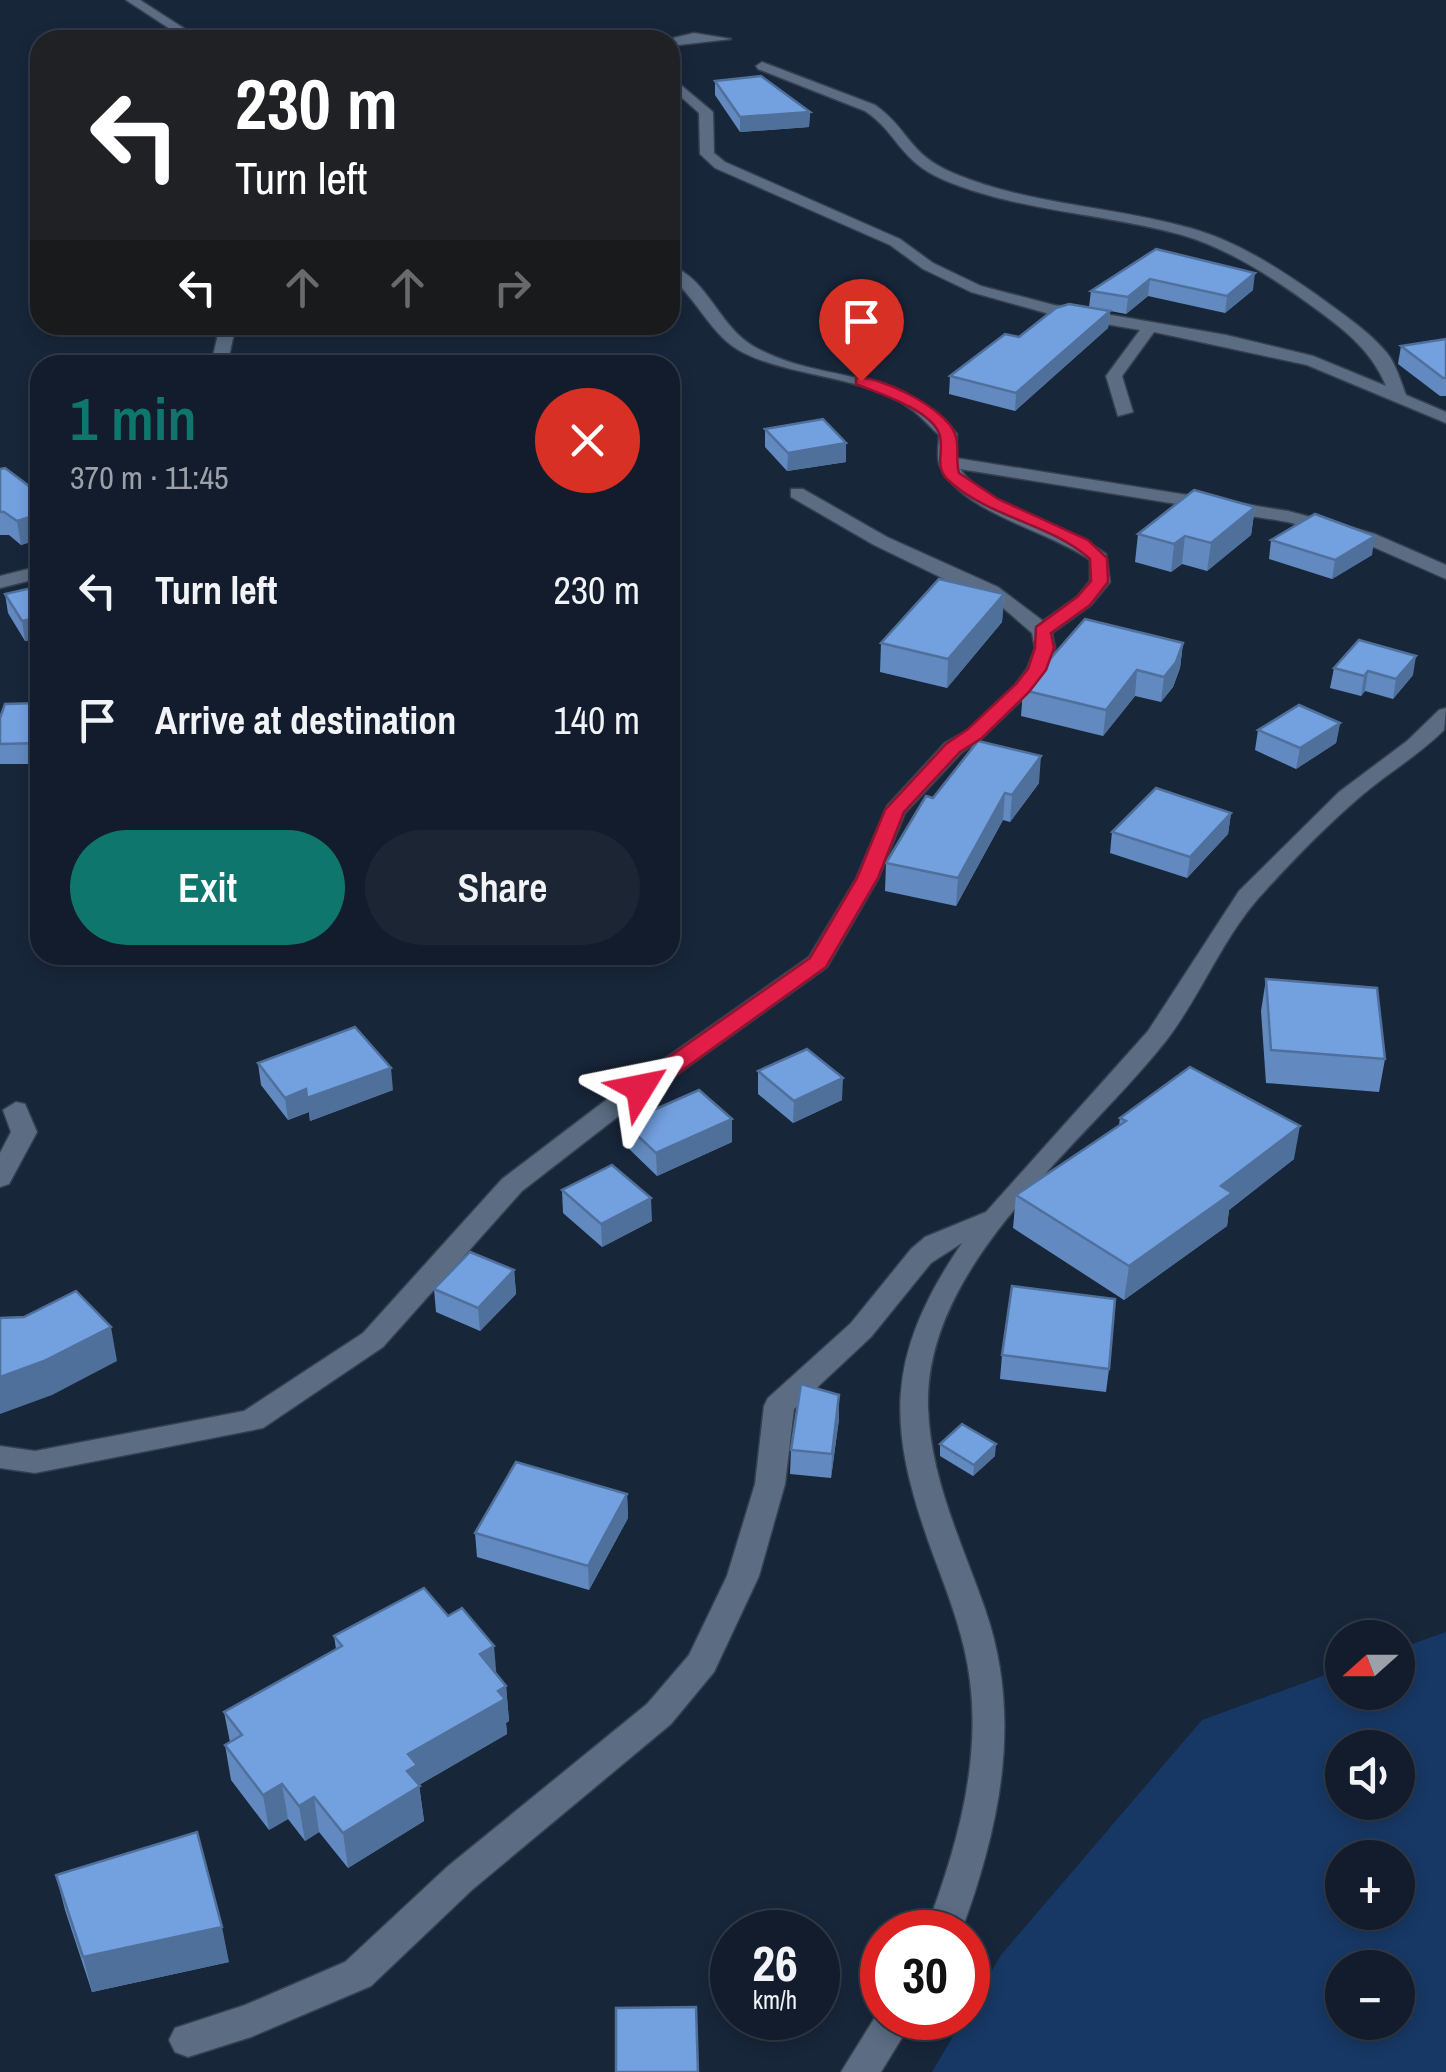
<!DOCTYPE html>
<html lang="en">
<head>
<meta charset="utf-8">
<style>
  :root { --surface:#121c2c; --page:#1b2534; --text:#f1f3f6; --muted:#9ca1a9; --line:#313a48; --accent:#0f766e }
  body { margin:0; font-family:"Archivo Narrow",sans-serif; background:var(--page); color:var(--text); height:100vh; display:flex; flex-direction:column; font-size:38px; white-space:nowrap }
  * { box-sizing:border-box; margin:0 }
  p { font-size:32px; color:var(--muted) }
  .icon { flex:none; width:55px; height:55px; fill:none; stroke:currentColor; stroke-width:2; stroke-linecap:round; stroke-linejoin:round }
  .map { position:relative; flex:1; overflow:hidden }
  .drawer { position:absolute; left:30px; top:355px; width:650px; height:610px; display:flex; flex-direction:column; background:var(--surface); border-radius:30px; box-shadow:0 5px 15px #0003,0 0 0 2px var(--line) }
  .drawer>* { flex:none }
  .guide { position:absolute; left:30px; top:30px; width:650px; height:305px; border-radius:30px; box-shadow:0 5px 15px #0003,0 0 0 2px var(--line); background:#202124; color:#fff; overflow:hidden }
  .needle { width:65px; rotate:249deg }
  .controls { position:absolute; left:1325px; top:1620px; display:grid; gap:20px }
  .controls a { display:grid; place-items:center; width:90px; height:90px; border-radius:50%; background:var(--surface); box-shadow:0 5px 15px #0003,0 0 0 2px var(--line); font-size:50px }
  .speed { position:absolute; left:710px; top:1910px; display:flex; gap:20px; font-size:50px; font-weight:700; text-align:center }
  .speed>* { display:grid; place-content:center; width:130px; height:130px; border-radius:50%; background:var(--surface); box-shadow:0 5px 15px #0003,0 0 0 2px var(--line); line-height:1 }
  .speed small { font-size:25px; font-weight:400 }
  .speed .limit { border:15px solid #d22; background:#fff; color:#111 }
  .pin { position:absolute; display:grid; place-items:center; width:85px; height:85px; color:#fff; margin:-102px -42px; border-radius:50% 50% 50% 0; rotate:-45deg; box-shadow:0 0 10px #0007 }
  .pin .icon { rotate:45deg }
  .me { position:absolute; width:110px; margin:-55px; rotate:55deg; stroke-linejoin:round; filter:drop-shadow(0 0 8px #0008) }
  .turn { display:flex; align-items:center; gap:35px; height:210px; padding:0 40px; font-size:45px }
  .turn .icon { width:130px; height:130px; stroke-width:2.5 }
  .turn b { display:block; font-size:70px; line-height:85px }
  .lanes { display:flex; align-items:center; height:95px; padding:0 40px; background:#0003; justify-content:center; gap:50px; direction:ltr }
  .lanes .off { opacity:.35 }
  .round { display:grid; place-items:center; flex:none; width:105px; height:105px; border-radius:52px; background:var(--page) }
  .summary { display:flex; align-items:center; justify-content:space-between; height:170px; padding:0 40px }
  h1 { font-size:60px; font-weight:600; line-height:75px; color:var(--accent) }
  .primary-button { display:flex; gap:20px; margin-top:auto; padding:20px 40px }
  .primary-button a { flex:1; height:115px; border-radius:60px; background:var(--accent); color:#fff; font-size:40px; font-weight:600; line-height:115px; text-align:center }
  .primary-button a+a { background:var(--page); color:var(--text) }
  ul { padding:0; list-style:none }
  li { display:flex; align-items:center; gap:30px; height:130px; padding:0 40px }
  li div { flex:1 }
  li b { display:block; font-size:38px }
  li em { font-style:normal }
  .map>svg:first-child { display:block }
  .green { fill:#173865; fill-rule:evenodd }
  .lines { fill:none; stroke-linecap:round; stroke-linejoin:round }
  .minor-casing { stroke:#354050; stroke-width:3 }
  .minor { fill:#5b6c83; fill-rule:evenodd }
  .wall { fill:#638ac0 }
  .shaded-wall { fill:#50709c }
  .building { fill:#73a0df; stroke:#50709c; stroke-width:2.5 }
  .route { fill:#e11d48; stroke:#92132f; stroke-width:2.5 }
</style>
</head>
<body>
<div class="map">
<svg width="1446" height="2072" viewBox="0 0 1446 2072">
  <rect width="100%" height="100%" fill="#18263a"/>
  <!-- green -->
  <path class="green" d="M1446,1632V2072H932L1001,1955L1202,1720L1342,1669V1692H1398V1649ZM1342,1748H1398V1802H1342ZM1342,1858H1398V1912H1342ZM1342,1968H1398V2022H1342Z"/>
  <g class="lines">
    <!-- minor casing -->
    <g class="minor-casing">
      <g id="minor">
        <polygon points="126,0 140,0 202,40 187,40"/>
        <polygon points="694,33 731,39 670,46 670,40 665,40"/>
        <path d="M762,62L875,105C909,129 908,154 953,173C1028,205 1112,206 1190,228C1237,241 1278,268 1317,295C1340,312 1369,331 1387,353C1396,364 1401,382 1406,395L1446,412V423L1307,365L1154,332L1122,376L1133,412L1118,416L1106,376L1140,330L1053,315L971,292L923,269L890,245L715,168L700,154L699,113L670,87V76L713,112L714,153L725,162L900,239L933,263L981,286L1054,305L1226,335L1313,356L1386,386C1371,349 1341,327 1309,304C1270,276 1229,249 1182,235C1104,213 1020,212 944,180C898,160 899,134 865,111L758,69L756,66Z"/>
        <path d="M670,265C709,280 718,325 753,346C823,386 897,363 957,434L956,458L1288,511L1375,534L1446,565V579L1362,542L1288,522L960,469C989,510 1064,524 1106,554L1110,582L1091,605L1052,633L1055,648L1047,670L1030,692L982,738L961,753L905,813L878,879L827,967L620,1115L522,1191L383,1347L263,1428L35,1473L0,1468V1446L35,1451L244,1411L363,1333L502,1179L602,1103L809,957L856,879L887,806L945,743L968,730L1016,684L1027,669L1035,648L1032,633L1002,607L874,545L791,497V489H803L887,537L998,587L1043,621L1077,597L1090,581V560C1048,530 963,514 940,466C936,457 939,445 939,435C930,427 921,416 911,409C868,376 794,378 744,353C711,337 698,299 670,277Z"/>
        <polygon points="220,325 236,325 227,365 211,365"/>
        <polygon points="40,566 40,578 0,588 0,576"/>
        <path d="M1446,708L1444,730C1419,755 1388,773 1361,796C1327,825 1295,858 1265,891C1223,935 1202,995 1165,1042C1084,1145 924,1263 928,1407C930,1478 962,1543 985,1609C1023,1718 1000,1827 961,1932H925C955,1853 981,1767 970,1681C965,1638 949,1597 934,1557C887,1429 883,1359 962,1243L931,1263L871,1337L794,1409L785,1484L759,1576L714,1672L671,1724L473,1889L371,1986L251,2037L188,2057L175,2052L169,2040L175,2028L245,2005L345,1962L447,1867L647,1704L689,1655L727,1576L755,1484L764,1406L768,1398L851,1323L911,1249L925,1237L986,1212L1148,1031L1239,891L1339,792L1407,741L1439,710Z"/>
        <polygon points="16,1102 25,1104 37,1132 9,1184 0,1187 0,1153 11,1132 3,1110"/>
        <polygon points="882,2006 882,2018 914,2018 881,2072 841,2072"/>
      </g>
    </g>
    <!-- minor -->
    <use href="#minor" class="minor"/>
  </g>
  <!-- wall -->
  <g class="wall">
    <polygon points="715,81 810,112 809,127 740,132 715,95"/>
    <polygon points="1156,249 1253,290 1225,313 1148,296 1126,314 1089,307 1091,291"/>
    <polygon points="1110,311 1108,328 1015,411 949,394 950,376 1019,337"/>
    <polygon points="1446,339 1446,396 1440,396 1398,364 1401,346"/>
    <polygon points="765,429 846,462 787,471 765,447"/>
    <polygon points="0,469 33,489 40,486 40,539 21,545 9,535 0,535"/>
    <polygon points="1255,507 1251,535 1207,571 1182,564 1171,572 1135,562 1138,534"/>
    <polygon points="1271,540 1372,555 1332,579 1269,559"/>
    <polygon points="40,586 40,638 25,641 8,613 5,594"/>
    <polygon points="1004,594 1002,622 947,688 880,672 881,643"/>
    <polygon points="1183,643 1180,668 1173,687 1161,702 1135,696 1103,736 1021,716 1023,690"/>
    <polygon points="1334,668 1413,675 1393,699 1365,691 1361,696 1330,688"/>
    <polygon points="40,703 40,764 0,764 0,718"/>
    <polygon points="1340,723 1336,743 1296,769 1255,750 1258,730"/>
    <polygon points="1039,783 1010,822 1003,820 956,906 885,891 886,863 933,798"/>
    <polygon points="1231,813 1228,834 1187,878 1110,853 1112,832"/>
    <polygon points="1266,979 1385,1059 1379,1092 1266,1083 1261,1011"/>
    <polygon points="258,1063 393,1090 310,1121 309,1112 288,1120 261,1085"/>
    <polygon points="758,1071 842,1100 793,1123 758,1094"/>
    <polygon points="1120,1118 1294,1159 1229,1210 1227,1226 1124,1300 1013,1228 1016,1195 1119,1125"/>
    <polygon points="732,1119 732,1142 657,1176 625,1145 624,1123"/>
    <polygon points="562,1190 652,1221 602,1247 563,1213"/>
    <polygon points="514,1270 516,1294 480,1331 436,1312 434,1289"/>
    <polygon points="1002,1355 1109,1369 1106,1392 1000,1379"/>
    <polygon points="839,1395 839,1419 831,1478 790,1474 791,1450"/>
    <polygon points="940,1444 995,1456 973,1476 940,1456"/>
    <polygon points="627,1494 628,1518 589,1590 477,1557 475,1533"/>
    <polygon points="334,1636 496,1674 506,1686 509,1721 506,1723 507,1734 419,1785 424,1821 348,1868 319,1832 305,1841 288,1819 269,1830 231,1780 225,1745 230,1742 224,1712 336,1649"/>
    <polygon points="56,1875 229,1962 92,1992 65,1910"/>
  </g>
  <!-- shaded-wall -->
  <g class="shaded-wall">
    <polygon points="810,112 809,127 740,132 740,117"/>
    <rect x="670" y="128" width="4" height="13"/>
    <polygon points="1255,273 1253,290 1225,313 1227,296"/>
    <polygon points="1150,279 1148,296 1126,314 1128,297"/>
    <polygon points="1110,311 1108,328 1015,411 1016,393"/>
    <polygon points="846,443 846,462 787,471 788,453"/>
    <polygon points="1255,507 1251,535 1207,571 1211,543"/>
    <polygon points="37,515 40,539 21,545 17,521"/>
    <polygon points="1185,536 1182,564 1171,572 1174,544"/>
    <polygon points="1375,536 1372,555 1332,579 1335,560"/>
    <polygon points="1004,594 1002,622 947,688 948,659"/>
    <polygon points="40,617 40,638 25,641 22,621"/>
    <polygon points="1183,643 1180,668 1173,687 1161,702 1164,677"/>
    <polygon points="1416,656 1413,675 1393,699 1396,679"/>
    <polygon points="1137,670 1135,696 1103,736 1106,710"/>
    <polygon points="1368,671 1365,691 1361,696 1364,676"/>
    <polygon points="1340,723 1336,743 1296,769 1300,748"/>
    <polygon points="1041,756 1039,783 1010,822 1012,795"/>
    <polygon points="1005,793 1003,820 956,906 958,878"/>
    <polygon points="1231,813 1228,834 1187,878 1190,857"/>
    <polygon points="391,1068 393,1090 310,1121 309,1112 288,1120 285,1098 306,1089"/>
    <polygon points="843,1078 842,1100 793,1123 794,1101"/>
    <polygon points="732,1119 732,1142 657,1176 656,1153"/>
    <polygon points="1300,1126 1294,1159 1229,1210 1227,1226 1124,1300 1129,1266 1221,1186"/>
    <polygon points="651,1198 652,1221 602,1247 601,1224"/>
    <polygon points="514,1270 516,1294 480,1331 478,1308"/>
    <polygon points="111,1327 117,1361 52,1395 0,1414 0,1377"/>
    <polygon points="839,1395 839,1419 831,1478 832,1454"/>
    <polygon points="996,1444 995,1456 973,1476 974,1465"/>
    <polygon points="627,1494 628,1518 589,1590 588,1566"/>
    <polygon points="494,1646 497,1681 480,1654"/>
    <polygon points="506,1686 509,1721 506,1723 507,1734 419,1785 424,1821 348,1868 343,1833 407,1771 408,1754"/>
    <polygon points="282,1784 288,1819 269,1830 263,1795"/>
    <polygon points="314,1797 319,1832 305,1841 299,1806"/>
    <polygon points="222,1927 229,1962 92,1992 83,1957"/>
  </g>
  <!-- building -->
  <g class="building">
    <polygon points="761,76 810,112 740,117 715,81"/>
    <polygon points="1156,249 1255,273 1227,296 1150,279 1128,297 1091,291"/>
    <polygon points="1069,304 1110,311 1016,393 950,376 1005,334 1019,337 1056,308"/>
    <polygon points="1446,339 1446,378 1443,378 1401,346"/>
    <polygon points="823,419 846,443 788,453 765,429"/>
    <polygon points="5,468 33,489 40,486 40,518 37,515 17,521 4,512 0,512 0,469"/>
    <polygon points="1194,490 1255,507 1211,543 1185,536 1174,544 1138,534"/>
    <polygon points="1315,514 1375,536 1335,560 1271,540"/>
    <polygon points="939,579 1004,594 948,659 881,643"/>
    <polygon points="40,586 40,617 22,621 5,594"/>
    <polygon points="1085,619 1183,643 1176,662 1164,677 1137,670 1106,710 1023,690"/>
    <polygon points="1359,640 1416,656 1396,679 1368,671 1364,676 1334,668"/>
    <polygon points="40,703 40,743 0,744 0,718 5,704"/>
    <polygon points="1299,705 1340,723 1300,748 1258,730"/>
    <polygon points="978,741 1041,756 1012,795 1005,793 958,878 886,863 926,796 933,798"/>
    <polygon points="1156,788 1231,813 1190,857 1112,832"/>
    <polygon points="1266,979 1377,988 1385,1059 1271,1050"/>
    <polygon points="355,1027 391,1068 307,1098 306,1089 285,1098 258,1063"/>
    <polygon points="807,1049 843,1078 794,1101 758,1071"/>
    <polygon points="1190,1067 1300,1126 1221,1186 1232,1193 1129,1266 1016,1195 1126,1121 1120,1118"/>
    <polygon points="699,1090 732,1119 656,1153 624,1123"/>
    <polygon points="612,1165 651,1198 601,1224 562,1190"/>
    <polygon points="470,1252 514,1270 478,1308 434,1289"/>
    <polygon points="1012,1286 1115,1299 1109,1369 1002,1355"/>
    <polygon points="76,1291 111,1327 44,1361 0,1377 0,1318 24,1317"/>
    <polygon points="801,1384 839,1395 832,1454 791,1450"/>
    <polygon points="962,1424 996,1444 974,1465 940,1444"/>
    <polygon points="516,1462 627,1494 588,1566 475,1533"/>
    <polygon points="424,1588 448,1616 462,1608 494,1646 480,1654 506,1686 498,1691 505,1699 408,1754 417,1765 407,1771 420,1786 343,1833 314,1797 299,1806 282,1784 263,1795 225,1745 242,1735 224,1712 342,1646 334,1636"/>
    <polygon points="197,1832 222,1927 83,1957 56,1875"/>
    <polygon points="696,2007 698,2072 616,2072 616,2008"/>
  </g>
  <!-- route -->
  <path class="route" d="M856,378C879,375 947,409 955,434C960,446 955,460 959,473L998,499L1088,540L1107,558L1108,582L1090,605L1051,633L1054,648L1046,670L1029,692L982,738L960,752L904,812L878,878L826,967L649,1094H632L629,1088L632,1083L810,958L857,878L885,810L946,744L968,729L1016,684L1028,669L1035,648L1036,627L1077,597L1091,581L1090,559C1050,523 989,518 948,480C934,467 944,451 940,436C933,410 878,393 856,384Z"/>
</svg>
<div class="controls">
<a><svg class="needle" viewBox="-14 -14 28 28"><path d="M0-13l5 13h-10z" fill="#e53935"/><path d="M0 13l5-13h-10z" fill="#9ca1a9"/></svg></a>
<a><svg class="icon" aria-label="sound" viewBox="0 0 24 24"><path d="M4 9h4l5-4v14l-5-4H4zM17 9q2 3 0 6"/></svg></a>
<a>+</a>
<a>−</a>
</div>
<div class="speed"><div>26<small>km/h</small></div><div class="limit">30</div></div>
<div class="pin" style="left:861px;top:381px;background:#d93025"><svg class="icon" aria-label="arrive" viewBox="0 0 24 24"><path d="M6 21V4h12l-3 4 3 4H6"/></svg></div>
<svg class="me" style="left:640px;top:1088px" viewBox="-20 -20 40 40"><path d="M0-17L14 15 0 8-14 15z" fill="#e11d48" stroke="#fff" stroke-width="4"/></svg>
<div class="guide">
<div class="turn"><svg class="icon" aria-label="left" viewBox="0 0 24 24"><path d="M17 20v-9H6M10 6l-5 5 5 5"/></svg><div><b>230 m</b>Turn left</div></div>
<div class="lanes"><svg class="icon" aria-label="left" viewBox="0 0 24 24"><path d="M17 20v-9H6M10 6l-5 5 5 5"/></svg><svg class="icon off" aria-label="ahead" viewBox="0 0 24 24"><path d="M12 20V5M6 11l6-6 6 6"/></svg><svg class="icon off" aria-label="ahead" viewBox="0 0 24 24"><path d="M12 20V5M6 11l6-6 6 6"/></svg><svg class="icon off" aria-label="right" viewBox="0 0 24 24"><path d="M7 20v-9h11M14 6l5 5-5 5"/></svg></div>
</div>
<section class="drawer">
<div class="summary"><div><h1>1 min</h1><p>370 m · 11:45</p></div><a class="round" style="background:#d93025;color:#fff"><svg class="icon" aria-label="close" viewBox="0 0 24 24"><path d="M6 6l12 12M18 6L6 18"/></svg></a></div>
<ul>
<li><svg class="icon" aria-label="left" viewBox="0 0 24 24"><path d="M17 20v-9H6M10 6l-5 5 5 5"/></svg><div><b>Turn left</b></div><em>230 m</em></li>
<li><svg class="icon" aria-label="arrive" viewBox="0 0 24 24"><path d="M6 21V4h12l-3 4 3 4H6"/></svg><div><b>Arrive at destination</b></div><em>140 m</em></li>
</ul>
<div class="primary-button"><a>Exit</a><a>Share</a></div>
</section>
</div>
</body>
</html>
